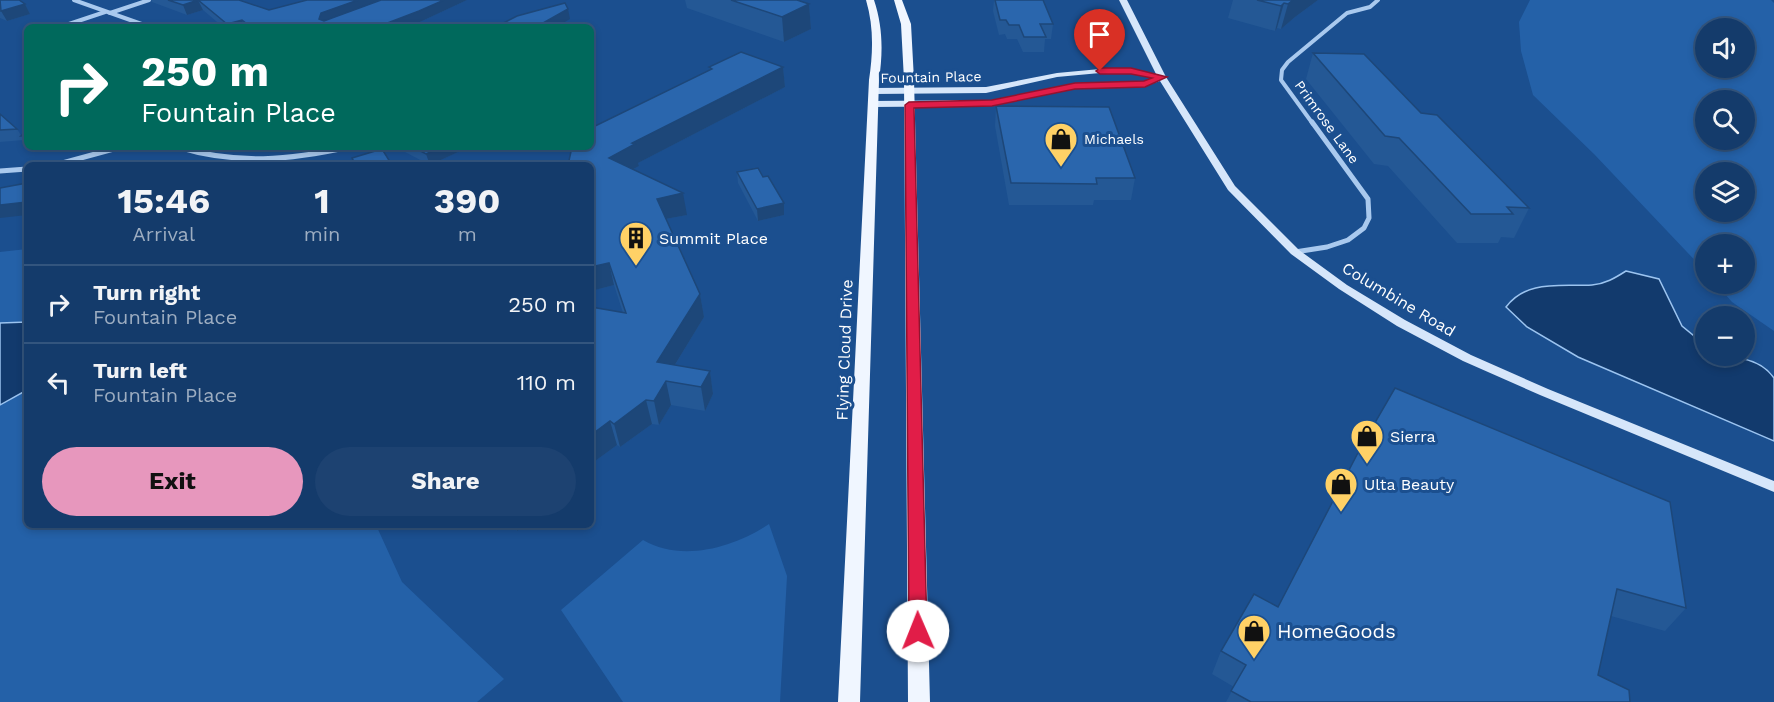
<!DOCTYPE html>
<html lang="en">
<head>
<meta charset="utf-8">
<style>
  :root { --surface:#143b6b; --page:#1d4271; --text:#f1f3f6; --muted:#9dadc1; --line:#33557e; --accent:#e797bd }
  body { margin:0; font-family:"Work Sans",sans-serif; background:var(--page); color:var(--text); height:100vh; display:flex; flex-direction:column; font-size:22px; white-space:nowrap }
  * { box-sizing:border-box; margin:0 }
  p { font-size:20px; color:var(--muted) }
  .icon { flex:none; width:33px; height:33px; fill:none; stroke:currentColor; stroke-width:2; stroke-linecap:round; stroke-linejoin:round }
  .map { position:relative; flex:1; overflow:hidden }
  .details { position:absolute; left:24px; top:162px; width:570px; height:366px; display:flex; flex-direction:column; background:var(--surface); border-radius:9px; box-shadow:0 3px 9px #0003,0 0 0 2px var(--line) }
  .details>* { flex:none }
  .guide { position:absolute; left:24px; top:24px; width:570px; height:126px; border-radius:9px; box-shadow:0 3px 9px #0003,0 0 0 2px var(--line); background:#00695c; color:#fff; overflow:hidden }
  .fabs { position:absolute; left:1695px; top:18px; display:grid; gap:12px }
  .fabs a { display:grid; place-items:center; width:60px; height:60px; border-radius:50%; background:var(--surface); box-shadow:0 3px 9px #0003,0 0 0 2px var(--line); font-size:30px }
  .pin { position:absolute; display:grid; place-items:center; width:51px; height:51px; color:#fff; margin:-62px -26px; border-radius:50% 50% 50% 0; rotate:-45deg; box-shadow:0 0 6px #0007 }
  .pin .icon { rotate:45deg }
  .me { position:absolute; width:66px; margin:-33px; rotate:359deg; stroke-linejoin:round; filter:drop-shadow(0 0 4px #0008) }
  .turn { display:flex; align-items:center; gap:21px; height:126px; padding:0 18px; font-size:27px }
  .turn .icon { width:78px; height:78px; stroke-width:2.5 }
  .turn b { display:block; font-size:42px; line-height:51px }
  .eta { display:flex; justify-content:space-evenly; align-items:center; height:102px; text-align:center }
  .eta b { font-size:36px; font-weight:700; line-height:42px }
  .button { display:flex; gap:12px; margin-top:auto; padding:12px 18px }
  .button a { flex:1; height:69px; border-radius:36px; background:var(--accent); color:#111; font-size:24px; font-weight:700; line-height:69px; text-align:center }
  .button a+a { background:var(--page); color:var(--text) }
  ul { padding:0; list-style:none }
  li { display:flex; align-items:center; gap:18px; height:78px; padding:0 18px; border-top:2px solid var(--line) }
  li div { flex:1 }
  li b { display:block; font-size:22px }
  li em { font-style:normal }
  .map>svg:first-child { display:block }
  .green { fill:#2461a8; fill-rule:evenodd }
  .water { fill:#123a6d; stroke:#9cc4f0; stroke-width:1.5 }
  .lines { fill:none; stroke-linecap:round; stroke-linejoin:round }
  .street-far1 { stroke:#a9c9ee; stroke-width:4 }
  .street { stroke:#a9c9ee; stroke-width:5 }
  .secondary { fill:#d6e6fa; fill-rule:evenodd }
  .primary { fill:#f0f6ff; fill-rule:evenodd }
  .wall { fill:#245895 }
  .shaded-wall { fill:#1d4779 }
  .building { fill:#2a66ad; stroke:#1d4779; stroke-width:1.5 }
  .route { fill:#e11d48; stroke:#92132f; stroke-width:1.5 }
  .labels { text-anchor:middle; stroke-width:6; stroke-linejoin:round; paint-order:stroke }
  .far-street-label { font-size:14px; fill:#fff; stroke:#1b4f8f }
  .far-poi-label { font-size:14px; fill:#fff; stroke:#1b4f8f; text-anchor:start }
  .poi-label { font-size:16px; fill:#fff; stroke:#1b4f8f; text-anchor:start }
  .street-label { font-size:16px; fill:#fff; stroke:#1b4f8f }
  .near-poi-label { font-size:20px; fill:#fff; stroke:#1b4f8f; text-anchor:start }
</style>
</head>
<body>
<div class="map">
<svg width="1774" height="702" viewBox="0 0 1774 702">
  <rect width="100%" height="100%" fill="#1b4f8f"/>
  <!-- green -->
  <g class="green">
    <path d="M1530,0H1771L1774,3V331L1732,302L1716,284H1744V244H1706L1705,271L1594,154L1533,95L1521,51L1519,22ZM1706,28H1744V68H1706ZM1706,100H1744V140H1706ZM1706,172H1744V212H1706Z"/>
    <polygon points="27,249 27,525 376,525 402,582 504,679 477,702 0,702 0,252"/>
    <path d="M769,524L787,576L780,702H623L561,610L643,540C682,563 735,547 769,524Z"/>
  </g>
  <!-- water -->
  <g class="water">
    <path d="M1626,271L1659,279L1682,326L1705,345L1706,356C1729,356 1759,356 1774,378V441L1578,357L1527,327L1506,307C1527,279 1561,287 1592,285C1605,284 1615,278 1626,271Z"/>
    <polygon points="27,322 27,390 0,405 0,323"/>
  </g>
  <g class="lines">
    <!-- street-far1 -->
    <g class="street-far1">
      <polyline points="74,0 150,27"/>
      <polyline points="110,13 149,0"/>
      <polyline points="60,27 105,12"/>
      <polyline points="1313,124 1281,80 1282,70 1288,62 1347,13 1370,7 1378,0"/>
    </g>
    <!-- street -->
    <g class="street">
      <path d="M178,147C236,165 291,160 349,147"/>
      <polyline points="55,165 121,147"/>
      <polyline points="0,171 27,169"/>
      <polyline points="1295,252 1327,247 1348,240 1364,228 1369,218 1368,199 1312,122"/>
    </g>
    <!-- secondary -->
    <polygon class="secondary" points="1119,0 1127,0 1166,77 1235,186 1299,250 1347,285 1405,320 1471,355 1548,389 1774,481 1774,492 1540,395 1463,361 1397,326 1339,289 1291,254 1228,190 1160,81 1145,86 1075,88 992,106 873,107 869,104 873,101 992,100 1075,84 1144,82 1153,78 1131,73 1100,73 1057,77 986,93 874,94 870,91 874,88 986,87 1057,73 1100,69 1131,69 1156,74"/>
    <!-- primary -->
    <g class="primary">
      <path d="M866,0H874C883,27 883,52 879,80L860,702H838L869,80C873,53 874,27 866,0Z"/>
      <polygon points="894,0 902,0 911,24 914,80 930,702 908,702 904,80 901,24"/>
    </g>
  </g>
  <!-- wall -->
  <g class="wall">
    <polygon points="0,0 25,4 30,14 7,21 0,18"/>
    <polygon points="151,0 239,0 269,10 307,0 467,0 422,21 407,27 223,27 203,10 187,15 152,2"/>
    <polygon points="685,0 797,0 809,4 811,29 784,42 687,8"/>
    <polygon points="994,0 1043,0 1053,24 1051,39 1045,39 1044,52 1023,52 1017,39 1007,39 1005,34 999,35 993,11"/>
    <polygon points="1233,0 1318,0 1295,17 1281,29 1277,28 1275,31 1228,18"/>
    <polygon points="1313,53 1421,113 1529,208 1514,238 1501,237 1498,243 1457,243 1388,166 1374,164 1306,79"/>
    <polygon points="709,67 783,67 785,87 638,163 639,166 633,169 687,215 666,219 700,294 704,317 675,365 710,371 713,394 705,411 671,405 659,425 652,424 620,447 617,445 591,464 623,313 614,285 591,291 591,165 710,70"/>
    <polygon points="996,106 1135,178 1131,200 1094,200 1093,205 1009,205 995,126"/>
    <polygon points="0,114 17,129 24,140 0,142"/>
    <polygon points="27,130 27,144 21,136"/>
    <polygon points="404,147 469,147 430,165 405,152"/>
    <polygon points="737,172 763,177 784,203 784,215 758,221 738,183"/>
    <polygon points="1395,388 1686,608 1665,631 1611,616 1598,675 1630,702 1226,702 1234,687 1212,674 1221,651 1278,607"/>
    <polygon points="509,525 524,525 517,531"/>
  </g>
  <!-- shaded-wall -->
  <g class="shaded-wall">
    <polygon points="198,0 203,10 187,15 183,5"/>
    <polygon points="358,0 389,0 325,23 319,19 321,13"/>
    <polygon points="444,0 467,0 422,21 407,27 377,27"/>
    <polygon points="1293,0 1318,0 1295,17 1281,29 1288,4"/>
    <polygon points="1284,3 1277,28 1275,31 1281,6"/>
    <polygon points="25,4 30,14 7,21 1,11"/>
    <polygon points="809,4 811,29 784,42 782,17"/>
    <polygon points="568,9 570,19 556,27 536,27"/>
    <polygon points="242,20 245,27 229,27 227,24"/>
    <polygon points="783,67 785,87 638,163 639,166 614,179 609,158 632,143"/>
    <polygon points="441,147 469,147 430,165 426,154"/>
    <polygon points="683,193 687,215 660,220 657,199"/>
    <polygon points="27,202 27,215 0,218 0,205"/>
    <polygon points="784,203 784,215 758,221 757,209"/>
    <polygon points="609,263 614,285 591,291 591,267"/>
    <polygon points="700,294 704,317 662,386 657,362"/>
    <polygon points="710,371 713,394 705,411 701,387"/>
    <polygon points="666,381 671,405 659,425 654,401"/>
    <polygon points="646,400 652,424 620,447 614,424"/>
    <polygon points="610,421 617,445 591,464 591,435"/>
    <polygon points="514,525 524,525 517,531"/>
  </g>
  <!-- building -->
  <g class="building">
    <polygon points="0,0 19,0 25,4 1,11"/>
    <polygon points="168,0 239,0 269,10 307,0 358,0 321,13 319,19 324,21 381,0 444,0 419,11 377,27 251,27 242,20 227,24 198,0 183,5"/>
    <polygon points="731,0 797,0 809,4 782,17"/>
    <polygon points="995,0 1043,0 1053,24 1040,24 1046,37 1024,37 1019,25 1009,25 1006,20 1000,20"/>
    <polygon points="1257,0 1293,0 1288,4 1284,3 1281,6"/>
    <polygon points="565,3 568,9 536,27 496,27 517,16"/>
    <polygon points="741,52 783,67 632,143 635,144 609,158 683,193 657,199 700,294 657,362 710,371 701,387 666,381 654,401 646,400 614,424 610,421 591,435 591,307 626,313 609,263 591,267 591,165 568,165 572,147 591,147 591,128 712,69 709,67"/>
    <polygon points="1313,53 1364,54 1421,113 1437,115 1529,208 1507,207 1513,214 1471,214 1399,138 1385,136"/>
    <polygon points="996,106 1109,107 1135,178 1096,178 1097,184 1011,183"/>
    <polygon points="0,114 17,129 0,130"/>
    <polygon points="27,130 27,135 21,136"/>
    <polygon points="413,147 441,147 426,154"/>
    <polygon points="382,149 392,165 356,165 352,158"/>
    <polygon points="758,168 763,177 768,176 784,203 757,209 737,172"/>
    <polygon points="27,183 27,202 0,205 0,188"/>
    <polygon points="1395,388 1670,502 1686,608 1617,589 1598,675 1629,690 1630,702 1251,702 1231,691 1246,665 1221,651 1254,594 1278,607 1362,445"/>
  </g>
  <!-- route -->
  <polygon class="route" points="1131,68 1167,77 1145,87 1075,89 992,106 914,108 927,631 925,637 918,639 912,637 909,631 905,105 909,102 992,100 1075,83 1144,81 1152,78 1131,74 1100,74 1096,71 1100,68"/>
  <!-- icons -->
  <defs>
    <g id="shop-pin" transform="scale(1.725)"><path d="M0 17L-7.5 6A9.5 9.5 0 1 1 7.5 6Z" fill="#ffd166" stroke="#1b4f8f"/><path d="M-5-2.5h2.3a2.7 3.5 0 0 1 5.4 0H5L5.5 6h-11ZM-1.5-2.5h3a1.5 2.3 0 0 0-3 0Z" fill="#111"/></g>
    <g id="building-pin" transform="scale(1.725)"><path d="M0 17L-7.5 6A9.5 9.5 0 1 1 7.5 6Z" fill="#ffd166" stroke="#1b4f8f"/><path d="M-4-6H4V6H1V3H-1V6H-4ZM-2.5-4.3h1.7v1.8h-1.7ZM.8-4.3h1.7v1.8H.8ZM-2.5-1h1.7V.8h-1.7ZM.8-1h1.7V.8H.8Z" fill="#111"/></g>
  </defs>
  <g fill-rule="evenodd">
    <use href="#shop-pin" x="1061" y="139"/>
    <use href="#building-pin" x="636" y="238"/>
    <use href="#shop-pin" x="1367" y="436"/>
    <use href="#shop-pin" x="1341" y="484"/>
    <use href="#shop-pin" x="1254" y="631"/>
  </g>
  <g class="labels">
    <!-- far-street labels -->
    <g class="far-street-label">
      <text transform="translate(931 77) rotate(-1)" y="5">Fountain Place</text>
      <text transform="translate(1327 122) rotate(54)" y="5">Primrose Lane</text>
    </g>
    <!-- far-poi labels -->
    <g class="far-poi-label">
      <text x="1084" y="144">Michaels</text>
    </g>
    <!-- poi labels -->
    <g class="poi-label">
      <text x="659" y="244">Summit Place</text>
      <text x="1390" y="442">Sierra</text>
      <text x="1364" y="490">Ulta Beauty</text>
    </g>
    <!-- street labels -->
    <g class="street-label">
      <text transform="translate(1399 299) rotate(31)" y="6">Columbine Road</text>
      <text transform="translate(844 350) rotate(-88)" y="6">Flying Cloud Drive</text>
    </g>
    <!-- near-poi labels -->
    <g class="near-poi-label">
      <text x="1277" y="638">HomeGoods</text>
    </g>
  </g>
</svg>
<div class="fabs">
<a><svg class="icon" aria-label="sound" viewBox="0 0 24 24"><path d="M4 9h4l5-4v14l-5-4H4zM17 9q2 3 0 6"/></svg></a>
<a><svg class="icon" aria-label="search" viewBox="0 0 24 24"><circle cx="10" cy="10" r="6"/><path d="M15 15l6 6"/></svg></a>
<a><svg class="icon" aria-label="layers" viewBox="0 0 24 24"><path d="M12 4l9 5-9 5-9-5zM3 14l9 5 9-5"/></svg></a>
<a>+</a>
<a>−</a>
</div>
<div class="pin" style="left:1100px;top:71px;background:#d93025"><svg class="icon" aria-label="arrive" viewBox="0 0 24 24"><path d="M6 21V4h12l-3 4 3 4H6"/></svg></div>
<svg class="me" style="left:918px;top:631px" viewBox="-20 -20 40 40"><circle r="19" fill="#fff"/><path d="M0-13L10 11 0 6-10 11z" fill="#e11d48"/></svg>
<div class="guide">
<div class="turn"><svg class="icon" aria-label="right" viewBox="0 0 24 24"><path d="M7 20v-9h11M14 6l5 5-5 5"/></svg><div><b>250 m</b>Fountain Place</div></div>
</div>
<section class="details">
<div class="eta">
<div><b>15:46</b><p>Arrival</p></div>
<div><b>1</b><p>min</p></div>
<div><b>390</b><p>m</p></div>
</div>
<ul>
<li><svg class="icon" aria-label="right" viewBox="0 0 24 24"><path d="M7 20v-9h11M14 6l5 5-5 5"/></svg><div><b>Turn right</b><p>Fountain Place</p></div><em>250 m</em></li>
<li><svg class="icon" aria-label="left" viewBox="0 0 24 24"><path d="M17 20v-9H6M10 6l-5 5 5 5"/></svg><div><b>Turn left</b><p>Fountain Place</p></div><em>110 m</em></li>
</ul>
<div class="button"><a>Exit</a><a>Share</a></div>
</section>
</div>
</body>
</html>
